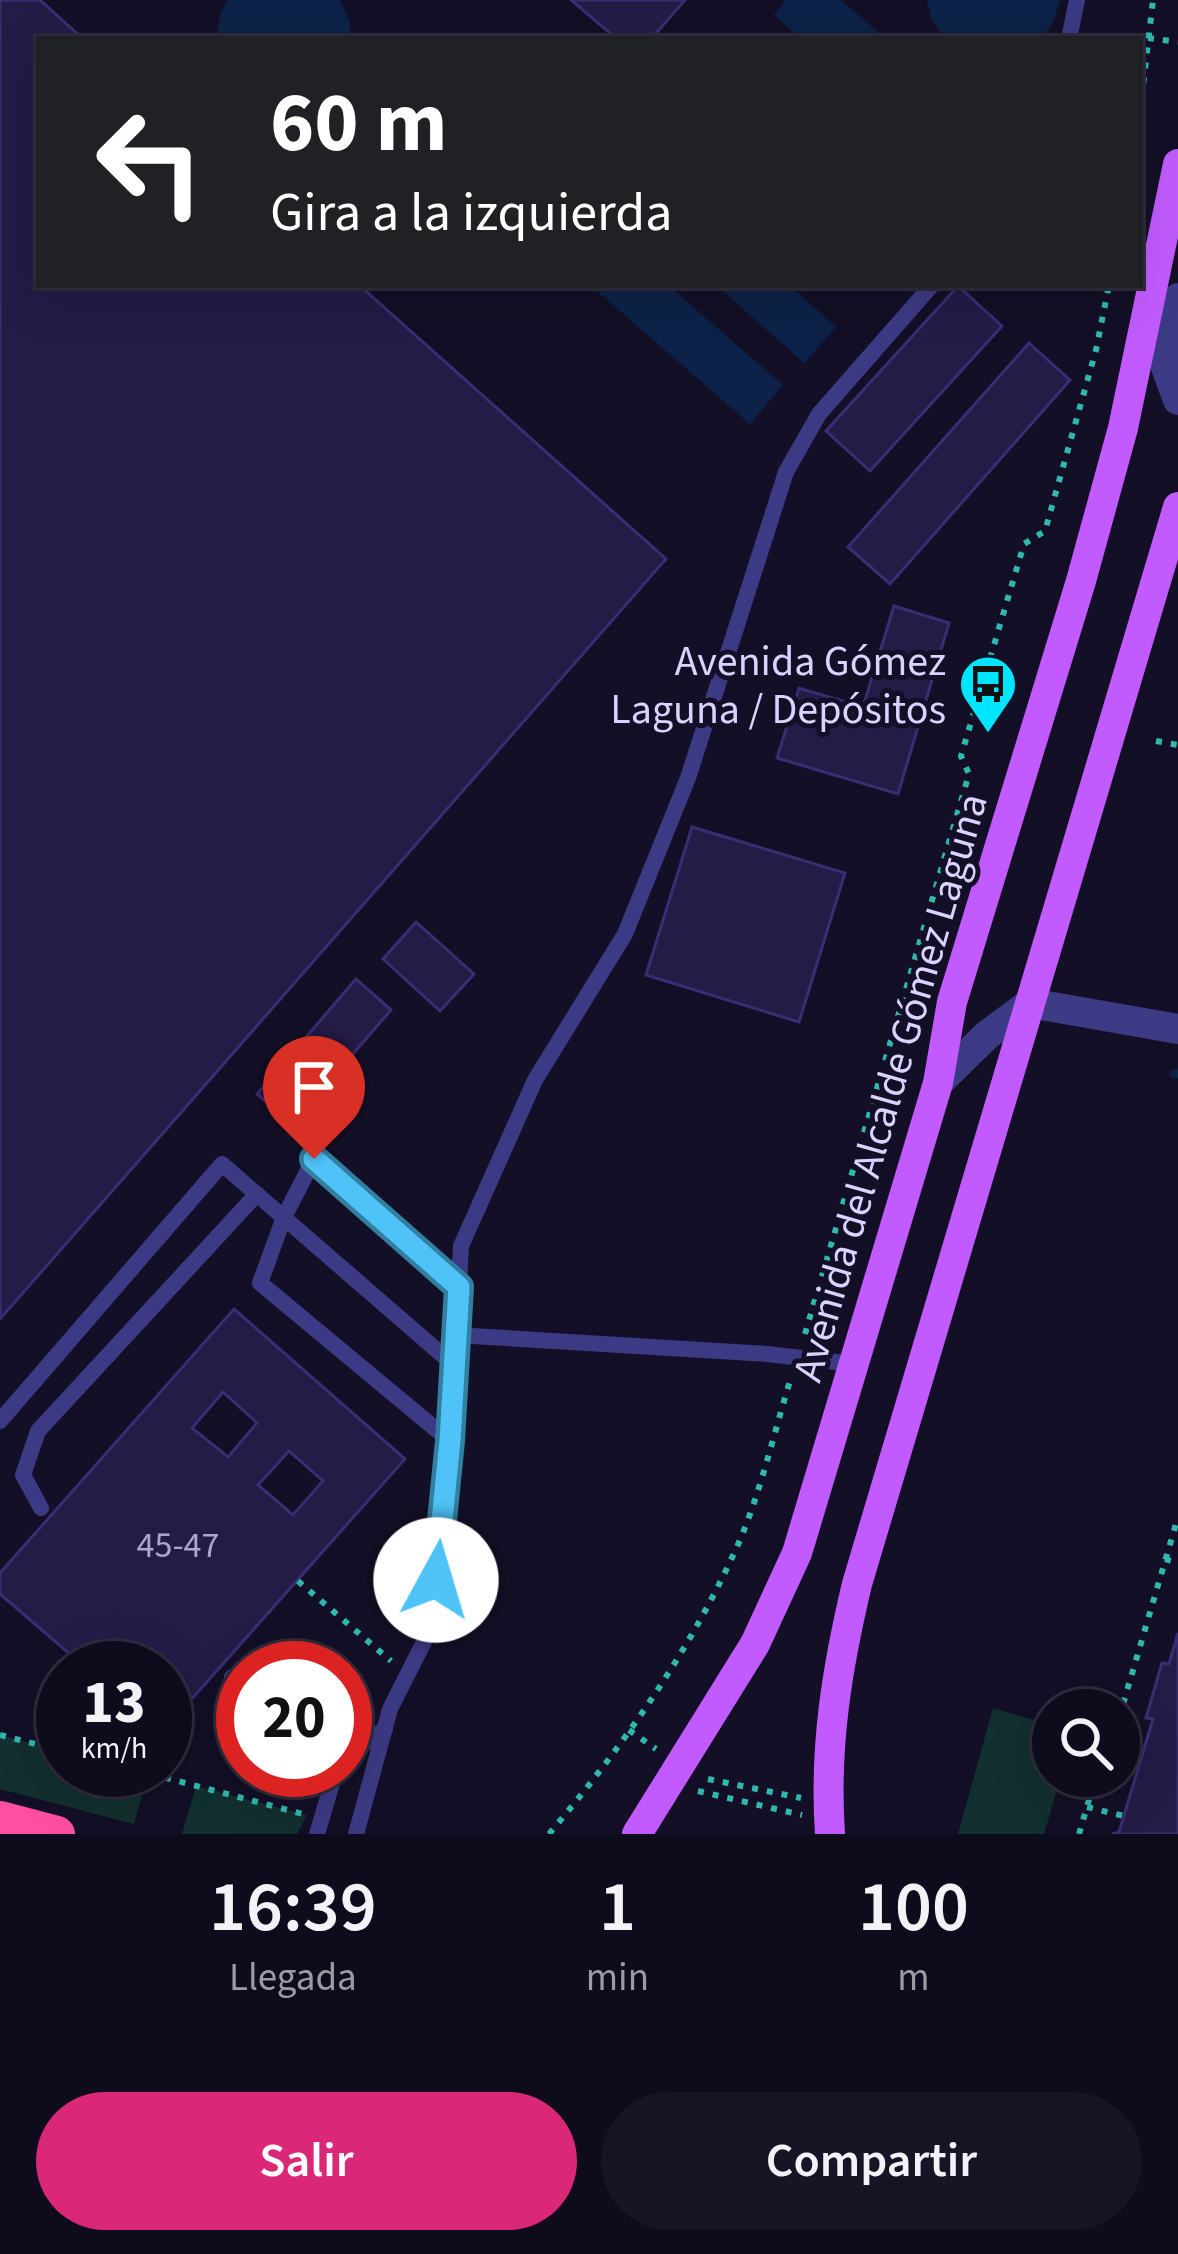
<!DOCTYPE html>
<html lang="es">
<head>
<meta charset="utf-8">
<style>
  :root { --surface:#0e0b1c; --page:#171425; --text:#f1f3f6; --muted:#9b9ba3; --line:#2e2b3b; --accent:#db2777 }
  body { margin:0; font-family:"Source Sans 3",sans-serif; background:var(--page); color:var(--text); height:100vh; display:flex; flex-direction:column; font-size:45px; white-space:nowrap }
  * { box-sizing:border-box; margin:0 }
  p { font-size:39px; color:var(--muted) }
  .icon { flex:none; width:66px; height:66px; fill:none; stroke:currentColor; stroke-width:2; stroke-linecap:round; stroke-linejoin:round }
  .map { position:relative; height:1834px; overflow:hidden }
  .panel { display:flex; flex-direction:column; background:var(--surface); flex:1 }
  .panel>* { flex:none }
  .guide { position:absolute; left:36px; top:36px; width:1107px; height:252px; border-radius:0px; box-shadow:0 12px 48px #0002,0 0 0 3px var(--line); background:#202124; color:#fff; overflow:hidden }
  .tools { position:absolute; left:1032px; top:1689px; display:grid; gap:24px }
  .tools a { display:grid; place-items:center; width:108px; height:108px; border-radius:50%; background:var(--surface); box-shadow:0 12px 48px #0002,0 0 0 3px var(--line); font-size:60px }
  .speed { position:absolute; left:36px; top:1641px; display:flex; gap:24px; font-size:60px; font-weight:700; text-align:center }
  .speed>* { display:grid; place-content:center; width:156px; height:156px; border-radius:50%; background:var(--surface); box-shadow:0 12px 48px #0002,0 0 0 3px var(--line); line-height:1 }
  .speed small { font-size:30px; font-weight:400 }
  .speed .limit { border:18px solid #d22; background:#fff; color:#111 }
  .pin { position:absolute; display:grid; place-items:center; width:102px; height:102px; color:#fff; margin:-123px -51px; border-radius:50% 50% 50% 0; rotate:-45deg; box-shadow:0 0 12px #0007 }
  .pin .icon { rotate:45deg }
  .me { position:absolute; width:132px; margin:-66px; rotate:6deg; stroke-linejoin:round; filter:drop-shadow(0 0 9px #0008) }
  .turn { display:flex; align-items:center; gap:42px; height:252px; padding:0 36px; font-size:54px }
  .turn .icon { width:156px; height:156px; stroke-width:2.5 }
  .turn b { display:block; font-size:84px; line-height:102px }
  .eta { display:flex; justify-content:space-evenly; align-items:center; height:204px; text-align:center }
  .eta b { font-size:72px; font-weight:600; line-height:84px }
  .button { display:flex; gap:24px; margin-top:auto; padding:24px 36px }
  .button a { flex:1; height:138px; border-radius:72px; background:var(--accent); color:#fff; font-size:48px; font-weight:600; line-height:138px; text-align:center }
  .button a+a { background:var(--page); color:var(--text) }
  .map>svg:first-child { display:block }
  .green { fill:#12302f }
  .water { fill:#0c2248 }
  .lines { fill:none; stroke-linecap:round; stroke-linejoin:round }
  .stream { stroke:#0c2248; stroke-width:9 }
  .building { fill:#241b47; stroke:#3b2d73; stroke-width:3; fill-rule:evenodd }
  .path { stroke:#2fb8b0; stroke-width:6; stroke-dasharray:6 9; stroke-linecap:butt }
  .lane { stroke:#3d3a85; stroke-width:16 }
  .street { stroke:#3d3a85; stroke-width:30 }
  .primary { stroke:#c25bff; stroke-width:30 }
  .highway { stroke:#ff4fa3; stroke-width:36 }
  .route-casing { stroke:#337fa1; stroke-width:30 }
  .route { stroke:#4fc3f7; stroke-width:21 }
  .labels { text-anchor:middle; stroke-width:10; stroke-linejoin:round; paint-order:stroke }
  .number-label { font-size:36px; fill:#aca6d1 }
  .poi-label { font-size:42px; fill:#d9d4ff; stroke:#130f26; text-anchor:end }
  .street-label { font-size:42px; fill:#d9d4ff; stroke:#130f26 }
</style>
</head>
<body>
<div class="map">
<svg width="1178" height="1834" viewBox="0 0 1178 1834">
  <rect width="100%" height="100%" fill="#130f26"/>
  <!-- green -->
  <g class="green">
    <polygon points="993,1708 1053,1726 1053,1776 1061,1776 1044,1834 958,1834"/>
    <polygon points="0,1735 63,1751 63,1770 148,1773 134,1824 0,1789"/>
    <polygon points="196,1786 307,1815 297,1834 182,1834"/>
  </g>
  <!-- water -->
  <g class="water">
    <polygon points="227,0 340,0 350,22 350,39 216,39 220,15"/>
    <polygon points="786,0 841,0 886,39 801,39 774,15"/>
    <polygon points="927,0 1060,0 1054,20 1042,39 945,39 932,20"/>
    <polygon points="590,285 668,285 783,385 750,424"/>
    <polygon points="716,285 789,285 836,327 804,363"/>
  </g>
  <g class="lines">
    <!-- stream -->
    <polyline class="stream" points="1174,1074 1178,1073"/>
  </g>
  <!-- building -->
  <g class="building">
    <polygon points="0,0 40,0 83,39 39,39 39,285 359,285 666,559 0,1319"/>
    <polygon points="571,0 685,0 651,39 617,39"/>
    <polygon points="958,286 1002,326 870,471 826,431"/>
    <polygon points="1029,343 1070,380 890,584 848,547"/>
    <polygon points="894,606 949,623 898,794 777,758 799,688 863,707"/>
    <polygon points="692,827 845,873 799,1022 646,975"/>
    <polygon points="416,922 474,974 440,1011 383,959"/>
    <polygon points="356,979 391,1010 292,1124 257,1094"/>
    <path d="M234,1309L405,1459L165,1729V1668H86L0,1594V1573ZM223,1392L257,1423L228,1457L192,1428ZM289,1451L323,1481L293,1515L258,1485Z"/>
    <polygon points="1178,1633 1178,1834 1112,1834 1119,1832 1153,1719 1146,1718 1162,1663 1169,1664"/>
  </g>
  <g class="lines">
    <!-- path -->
    <g class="path">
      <polyline points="1148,38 1178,42"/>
      <polyline points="1140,113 1153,0"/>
      <polyline points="1156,741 1178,745"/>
      <polyline points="805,1334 969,774 961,756 1024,544 1045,531 1096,350 1109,285"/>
      <polyline points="1165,1559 1178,1563"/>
      <polyline points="298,1581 391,1661"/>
      <polyline points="1119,1718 1178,1517"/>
      <polyline points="1119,1729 1148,1737"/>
      <polyline points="629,1730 656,1749"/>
      <polyline points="0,1735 63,1751"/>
      <polyline points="136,1770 303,1814"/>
      <polyline points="708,1779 801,1798"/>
      <polyline points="698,1791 802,1815"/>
      <polyline points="1087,1807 1124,1816"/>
      <path d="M549,1834C624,1745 693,1647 740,1540C761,1490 774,1433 790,1381"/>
      <polyline points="1079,1834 1096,1776"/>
    </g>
    <!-- lane -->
    <g class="lane">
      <polyline points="1069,39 1077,0"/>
      <polyline points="456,1335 767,1354 854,1364"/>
      <polyline points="0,1421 222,1164 455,1366"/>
      <polyline points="450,1441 260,1283 284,1217 314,1159 459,1287"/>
      <polyline points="41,1508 23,1475 38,1431 257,1194"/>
      <polyline points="232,1677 243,1686"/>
      <polyline points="345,1757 385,1729"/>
      <polyline points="317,1834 336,1770"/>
      <polyline points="356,1834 390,1709 432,1626 450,1441 461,1246 535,1080 625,934 688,778 786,472 819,414 932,285"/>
    </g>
    <!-- street -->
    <g class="street">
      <polyline points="1178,298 1166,367 1178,400"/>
      <polyline points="938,1083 986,1036 1030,1003 1178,1029"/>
    </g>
    <!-- primary -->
    <g class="primary">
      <polyline points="637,1834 755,1644 797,1553 938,1083 952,1002 1081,581 1123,428 1178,164"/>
      <path d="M830,1834C824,1747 837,1668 857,1584L1178,507"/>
    </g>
    <!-- highway -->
    <polyline class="highway" points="0,1819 57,1834"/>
  </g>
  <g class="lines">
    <!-- route casing -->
    <g class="route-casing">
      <polyline id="route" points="314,1159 459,1287 450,1441 436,1580"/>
    </g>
    <!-- route -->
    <use href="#route" class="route"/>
  </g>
  <!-- icons -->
  <defs>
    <g id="bus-pin" transform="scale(3)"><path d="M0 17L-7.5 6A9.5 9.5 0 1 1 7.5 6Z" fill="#00e5ff" stroke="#130f26"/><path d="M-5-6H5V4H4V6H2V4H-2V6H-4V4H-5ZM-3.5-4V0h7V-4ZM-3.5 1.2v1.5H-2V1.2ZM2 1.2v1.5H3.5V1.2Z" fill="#111"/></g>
  </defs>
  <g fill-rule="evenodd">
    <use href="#bus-pin" x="988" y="684"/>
  </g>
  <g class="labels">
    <!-- number labels -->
    <g class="number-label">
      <text x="178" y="1557">45-47</text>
    </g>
    <!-- poi labels -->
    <g class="poi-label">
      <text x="946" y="675">Avenida Gómez<tspan x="946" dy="48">Laguna / Depósitos</tspan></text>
    </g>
    <!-- street labels -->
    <g class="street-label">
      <text transform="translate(889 1087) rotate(-74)" y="15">Avenida del Alcalde Gómez Laguna</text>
    </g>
  </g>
</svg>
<div class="tools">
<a><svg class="icon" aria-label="search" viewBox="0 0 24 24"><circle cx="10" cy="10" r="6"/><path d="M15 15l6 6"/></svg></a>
</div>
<div class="speed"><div>13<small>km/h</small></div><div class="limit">20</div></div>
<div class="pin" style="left:314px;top:1159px;background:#d93025"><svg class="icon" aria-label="arrive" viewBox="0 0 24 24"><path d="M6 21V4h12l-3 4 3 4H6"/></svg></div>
<svg class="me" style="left:436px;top:1580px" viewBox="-20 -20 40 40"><circle r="19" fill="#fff"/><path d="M0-13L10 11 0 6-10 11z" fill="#4fc3f7"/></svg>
<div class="guide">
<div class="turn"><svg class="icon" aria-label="left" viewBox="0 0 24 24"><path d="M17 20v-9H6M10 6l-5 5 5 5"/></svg><div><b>60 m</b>Gira a la izquierda</div></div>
</div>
</div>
<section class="panel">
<div class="eta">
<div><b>16:39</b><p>Llegada</p></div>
<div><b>1</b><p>min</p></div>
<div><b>100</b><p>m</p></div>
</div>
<div class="button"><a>Salir</a><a>Compartir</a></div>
</section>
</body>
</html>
